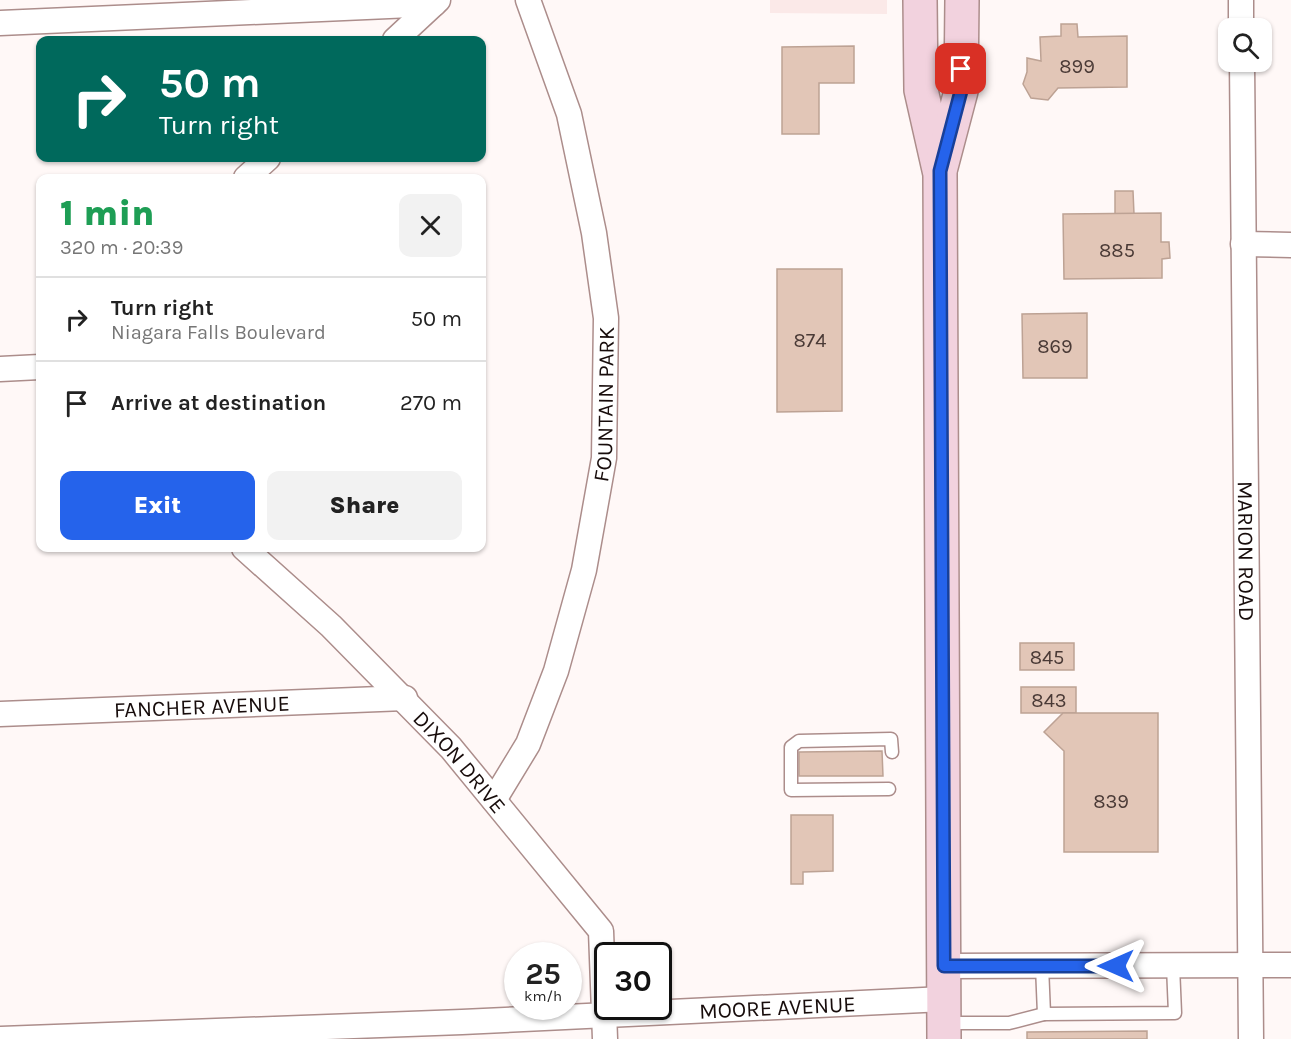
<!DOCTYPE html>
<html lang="en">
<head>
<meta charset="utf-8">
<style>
  :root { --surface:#fff; --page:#f2f2f2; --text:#222; --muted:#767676; --line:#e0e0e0; --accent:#2563eb }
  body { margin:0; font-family:Karla,sans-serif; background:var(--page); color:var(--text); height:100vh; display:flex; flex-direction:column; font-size:22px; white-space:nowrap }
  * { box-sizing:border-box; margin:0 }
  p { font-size:20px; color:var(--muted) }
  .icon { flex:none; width:33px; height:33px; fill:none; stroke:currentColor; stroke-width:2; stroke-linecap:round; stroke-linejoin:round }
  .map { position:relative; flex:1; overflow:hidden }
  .drawer { position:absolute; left:36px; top:174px; width:450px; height:378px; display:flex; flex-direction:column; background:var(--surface); border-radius:12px; box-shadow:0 2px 4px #0004 }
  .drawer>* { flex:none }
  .banner { position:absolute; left:36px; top:36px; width:450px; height:126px; border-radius:12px; box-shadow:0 2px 4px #0004; background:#00695c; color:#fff; overflow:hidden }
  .buttons { position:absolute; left:1218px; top:18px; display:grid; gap:12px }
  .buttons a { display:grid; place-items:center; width:54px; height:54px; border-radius:12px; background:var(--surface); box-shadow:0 2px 4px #0004; font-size:30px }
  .speed { position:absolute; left:504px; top:942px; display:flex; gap:12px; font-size:30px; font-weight:700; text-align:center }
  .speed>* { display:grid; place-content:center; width:78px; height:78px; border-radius:50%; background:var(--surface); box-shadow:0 2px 4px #0004; line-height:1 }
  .speed small { font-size:15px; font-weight:400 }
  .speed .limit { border:3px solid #111; border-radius:9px; background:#fff; color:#111 }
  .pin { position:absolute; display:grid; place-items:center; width:51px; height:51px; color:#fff; margin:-26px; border-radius:12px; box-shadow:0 3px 9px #0006 }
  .me { position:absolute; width:66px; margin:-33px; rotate:270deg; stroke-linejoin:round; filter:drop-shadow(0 0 4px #0008) }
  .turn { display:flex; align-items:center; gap:21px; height:126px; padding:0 24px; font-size:27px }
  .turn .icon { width:78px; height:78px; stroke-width:2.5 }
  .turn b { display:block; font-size:42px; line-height:51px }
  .round { display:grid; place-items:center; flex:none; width:63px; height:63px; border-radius:12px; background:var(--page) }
  .summary { display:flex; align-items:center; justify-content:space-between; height:102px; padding:0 24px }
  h1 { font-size:36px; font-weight:800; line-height:45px; color:#1e9e55 }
  .cta { display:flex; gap:12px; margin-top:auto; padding:12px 24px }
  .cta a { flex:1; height:69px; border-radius:12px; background:var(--accent); color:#fff; font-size:24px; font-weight:800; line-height:69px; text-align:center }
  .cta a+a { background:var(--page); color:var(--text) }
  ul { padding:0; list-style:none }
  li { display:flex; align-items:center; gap:18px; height:84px; padding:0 24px; border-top:2px solid var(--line) }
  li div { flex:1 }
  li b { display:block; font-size:22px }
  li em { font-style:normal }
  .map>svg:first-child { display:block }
  .built { fill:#fbe9e8 }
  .building { fill:#e2c6b7; stroke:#bda294; stroke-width:1.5 }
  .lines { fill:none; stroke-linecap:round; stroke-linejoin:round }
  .lane-casing { stroke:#ac8d8b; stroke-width:15 }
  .street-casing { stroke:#ac8d8b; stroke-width:27 }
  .secondary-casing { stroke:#ac8d8b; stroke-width:36 }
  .lane { stroke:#fff; stroke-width:12 }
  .street { stroke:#fff; stroke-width:24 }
  .secondary { stroke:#f2d2de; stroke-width:33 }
  .route-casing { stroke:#184099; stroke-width:15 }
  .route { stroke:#2563eb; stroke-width:10 }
  .labels { text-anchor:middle; stroke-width:5; stroke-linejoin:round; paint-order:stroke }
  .number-label { font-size:20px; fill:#4a3a36 }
  .street-label { font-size:22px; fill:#170c0b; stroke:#fff }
</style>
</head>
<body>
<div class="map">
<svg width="1291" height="1039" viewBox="0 0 1291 1039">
  <rect width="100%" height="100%" fill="#fff8f7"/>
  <!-- built -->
  <polygon class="built" points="770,0 887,0 887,14 770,13"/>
  <!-- building -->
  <g class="building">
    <polygon points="1061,24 1077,24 1078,37 1127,36 1127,87 1058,88 1048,100 1031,98 1023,84 1027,72 1027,58 1041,61 1040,37 1061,36"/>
    <polygon points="854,46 854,83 819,83 819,134 782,134 782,47"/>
    <polygon points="1115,191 1133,191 1134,214 1115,214"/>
    <polygon points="1161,213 1161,242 1169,242 1170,258 1162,259 1162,278 1064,279 1063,214"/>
    <polygon points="777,269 842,269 842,411 777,412"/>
    <polygon points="1087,313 1087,378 1023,378 1022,314"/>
    <rect x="1020" y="643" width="54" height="27"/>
    <rect x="1021" y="687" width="55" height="26"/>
    <polygon points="1063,713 1158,713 1158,852 1064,852 1064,751 1044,732"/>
    <polygon points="882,751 883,776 799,776 799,752"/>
    <polygon points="791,815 833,815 833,871 803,872 803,884 791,884"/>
    <polygon points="1147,1031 1147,1039 1027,1039 1027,1032"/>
  </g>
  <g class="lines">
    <!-- lane casing -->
    <g class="lane-casing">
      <g id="lane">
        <polyline points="889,789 791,790 791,747 799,741 891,739 892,752"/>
        <polyline points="1042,966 1044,1014 1175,1013 1173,966"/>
        <polyline points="945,1023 1009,1023 1044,1014"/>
      </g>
    </g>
    <!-- street casing -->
    <g class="street-casing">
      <g id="street">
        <polyline points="1241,0 1241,28"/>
        <polyline points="0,23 434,4"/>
        <polyline points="395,40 438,0"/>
        <path id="s1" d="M1242,62L1251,1039"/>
        <polyline points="246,178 268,158"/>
        <polyline points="1243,244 1291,245"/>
        <polyline points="0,369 40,367"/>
        <path id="s2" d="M244,548L331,626L451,748L601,931L605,1039"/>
        <path id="s3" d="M0,714L405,698"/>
        <path id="s4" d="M494,800L528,744L556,671L584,570L604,458L606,318L594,233L569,114L528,0"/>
        <polyline points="944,966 1291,965"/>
        <path id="s5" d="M1,1039L462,1022L944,999"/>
      </g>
    </g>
    <!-- secondary casing -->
    <g class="secondary-casing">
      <g id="secondary">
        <polyline points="920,0 921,90 940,174 944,1039"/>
        <polyline points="941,167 961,91 962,0"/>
      </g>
    </g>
    <!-- lane -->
    <use href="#lane" class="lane"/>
    <!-- street -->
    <use href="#street" class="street"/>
    <!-- secondary -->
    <use href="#secondary" class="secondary"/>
  </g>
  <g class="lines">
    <!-- route casing -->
    <g class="route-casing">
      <polyline id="route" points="961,69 961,91 940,171 944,966 1116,966"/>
    </g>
    <!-- route -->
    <use href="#route" class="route"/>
  </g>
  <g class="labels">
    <!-- number labels -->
    <g class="number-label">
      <text x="1077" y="73">899</text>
      <text x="1117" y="257">885</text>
      <text x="810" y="347">874</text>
      <text x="1055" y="353">869</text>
      <text x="1047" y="664">845</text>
      <text x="1049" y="707">843</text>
      <text x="1111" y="808">839</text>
    </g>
    <!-- street labels -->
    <g class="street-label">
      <text dy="8" stroke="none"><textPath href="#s4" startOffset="416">FOUNTAIN PARK</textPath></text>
      <text dy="8" stroke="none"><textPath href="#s1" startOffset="489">MARION ROAD</textPath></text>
      <text dy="8" stroke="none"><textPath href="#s3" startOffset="202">FANCHER AVENUE</textPath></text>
      <text dy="8" stroke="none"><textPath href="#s2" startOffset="304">DIXON DRIVE</textPath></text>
      <text dy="8" stroke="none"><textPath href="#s5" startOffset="777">MOORE AVENUE</textPath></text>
    </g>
  </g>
</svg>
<div class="buttons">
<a><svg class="icon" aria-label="search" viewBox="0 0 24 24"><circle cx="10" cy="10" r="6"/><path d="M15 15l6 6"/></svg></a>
</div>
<div class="speed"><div>25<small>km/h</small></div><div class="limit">30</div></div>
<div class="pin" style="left:961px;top:69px;background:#d93025"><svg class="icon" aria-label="arrive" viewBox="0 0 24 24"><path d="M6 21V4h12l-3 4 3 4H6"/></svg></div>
<svg class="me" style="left:1116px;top:966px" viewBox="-20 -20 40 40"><path d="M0-17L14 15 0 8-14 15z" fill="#2563eb" stroke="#fff" stroke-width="4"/></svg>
<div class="banner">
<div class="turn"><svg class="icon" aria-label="right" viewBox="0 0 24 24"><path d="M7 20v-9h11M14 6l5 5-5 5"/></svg><div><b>50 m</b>Turn right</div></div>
</div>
<section class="drawer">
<div class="summary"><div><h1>1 min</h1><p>320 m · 20:39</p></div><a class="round"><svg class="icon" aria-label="close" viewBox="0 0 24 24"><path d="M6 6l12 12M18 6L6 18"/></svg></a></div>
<ul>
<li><svg class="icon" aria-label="right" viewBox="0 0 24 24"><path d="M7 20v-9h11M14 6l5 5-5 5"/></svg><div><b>Turn right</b><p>Niagara Falls Boulevard</p></div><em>50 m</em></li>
<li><svg class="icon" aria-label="arrive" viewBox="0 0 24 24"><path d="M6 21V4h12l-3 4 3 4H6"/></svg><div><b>Arrive at destination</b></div><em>270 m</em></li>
</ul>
<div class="cta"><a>Exit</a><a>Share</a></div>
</section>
</div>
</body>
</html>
